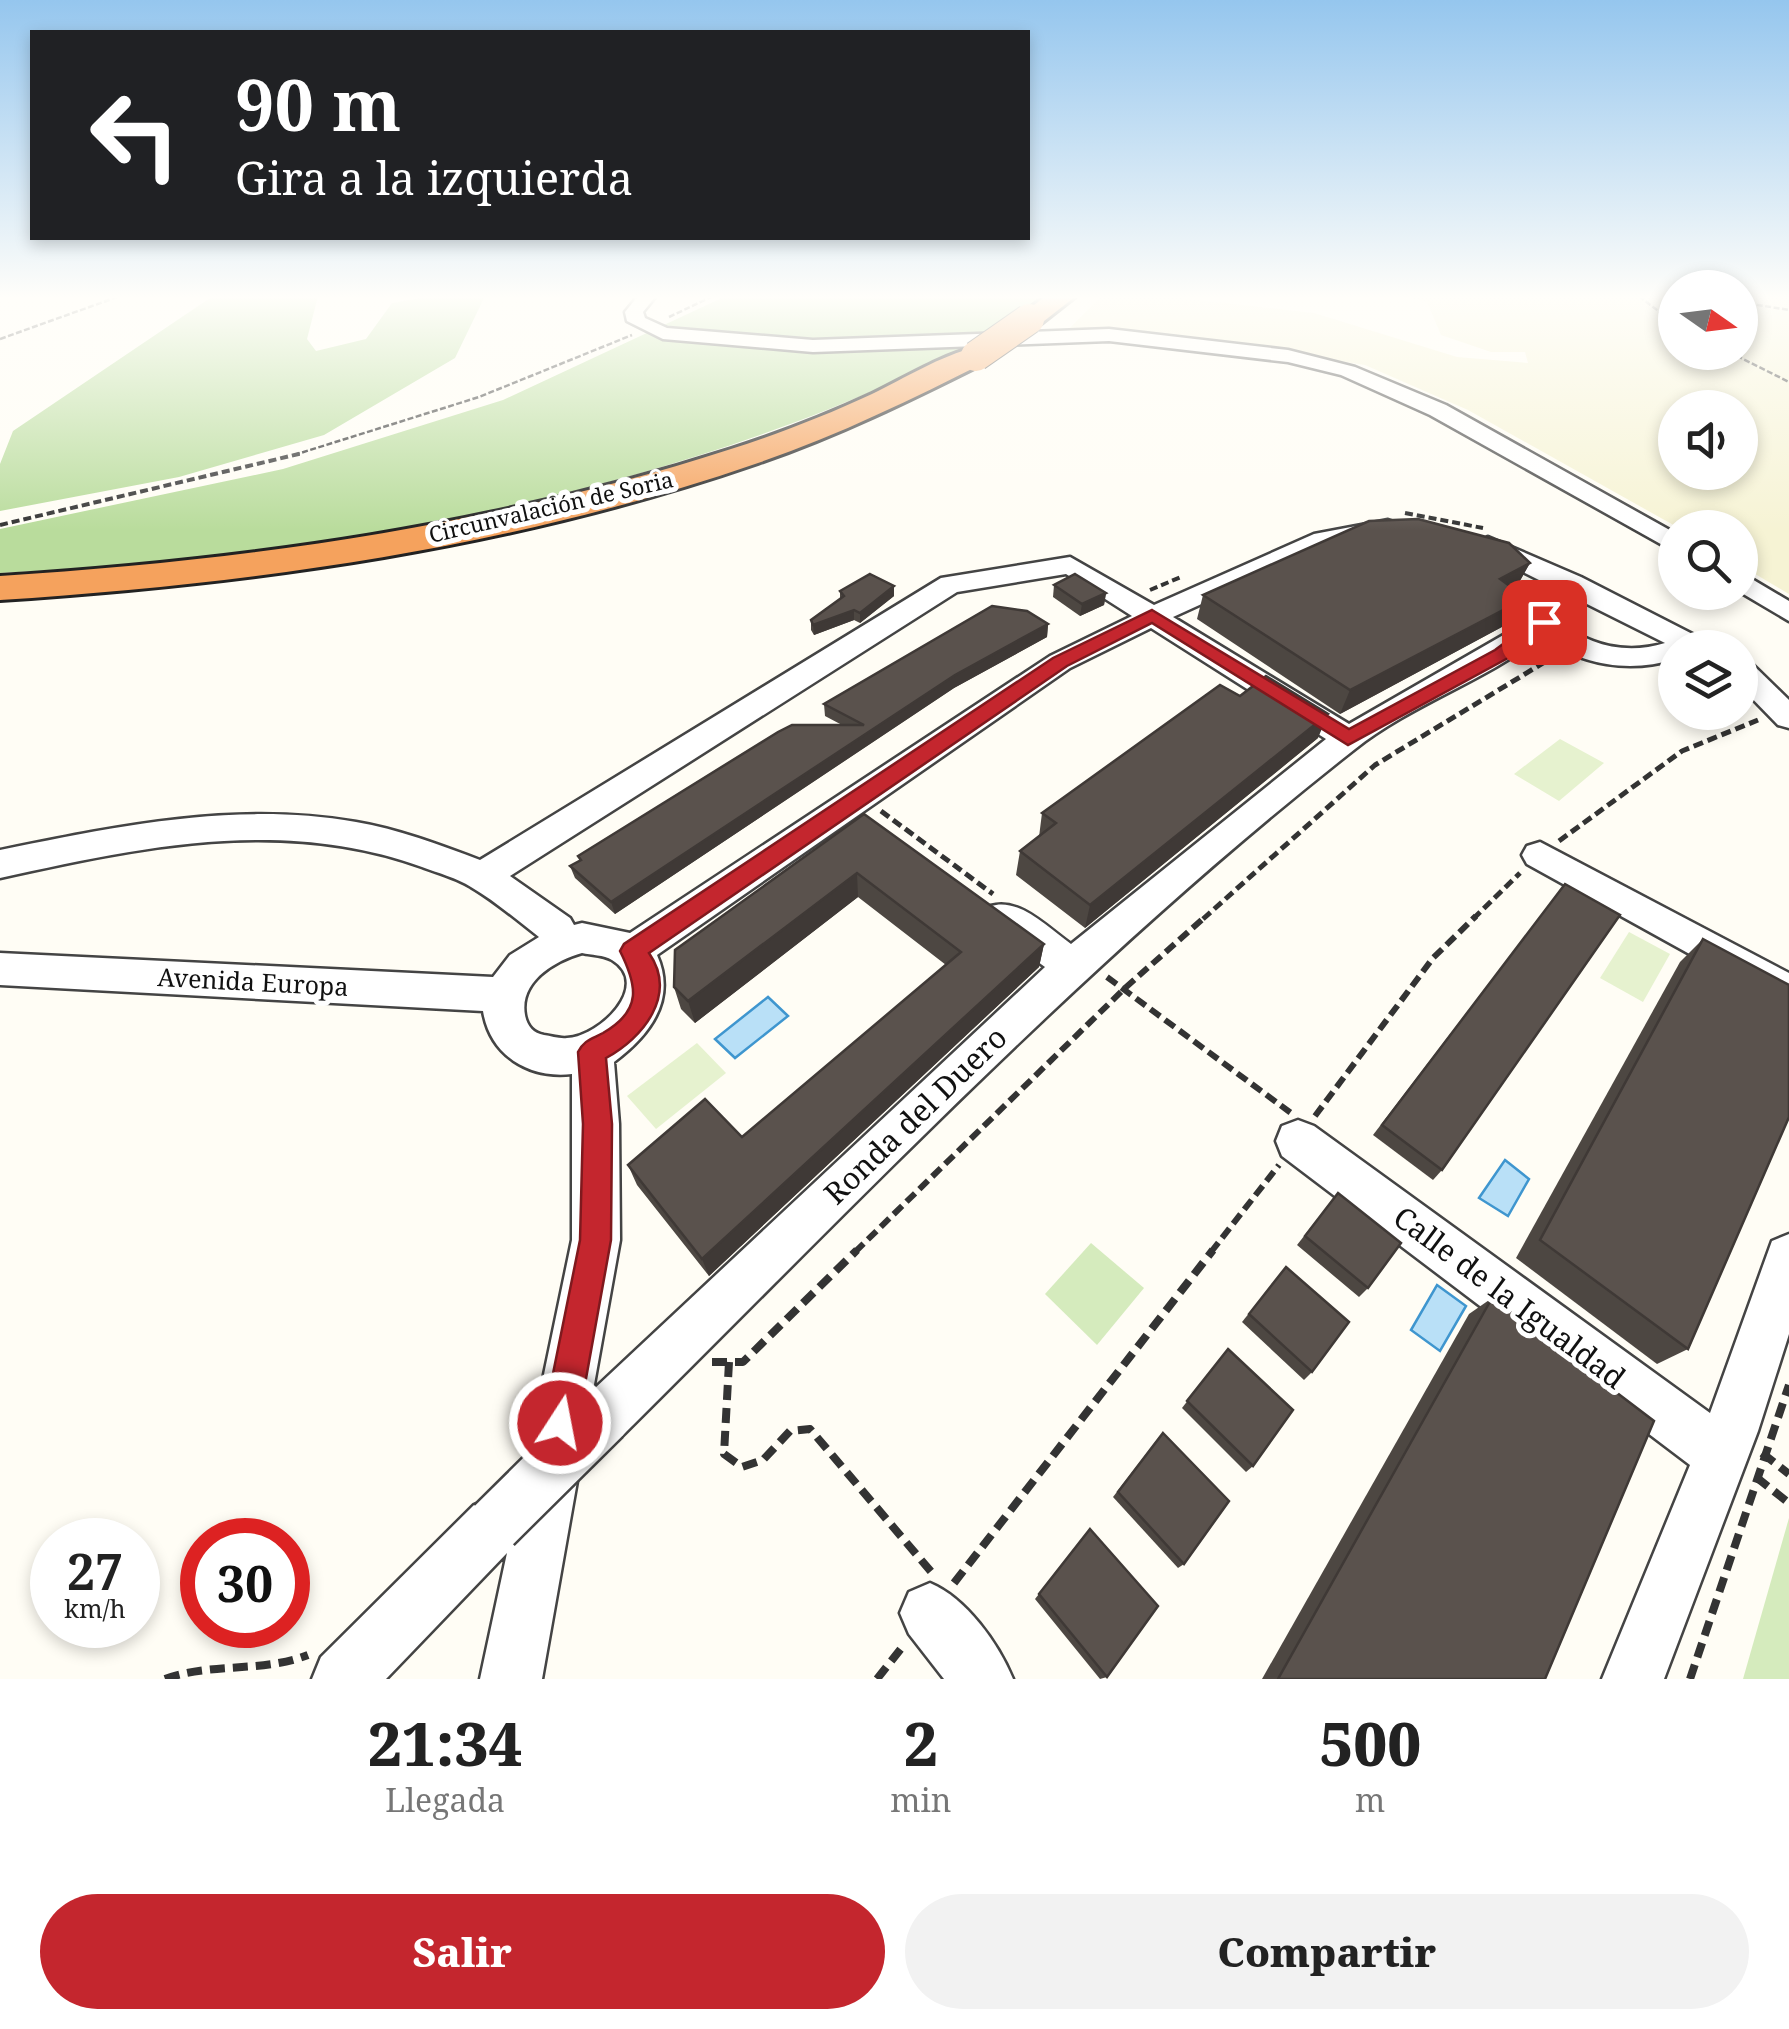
<!DOCTYPE html>
<html lang="es">
<head>
<meta charset="utf-8">
<style>
  :root { --surface:#fff; --page:#f2f2f2; --text:#222; --muted:#767676; --accent:#c4262e }
  body { margin:0; font-family:"Noto Serif",serif; background:var(--page); color:var(--text); height:100vh; display:flex; flex-direction:column; font-size:38px; white-space:nowrap }
  * { box-sizing:border-box; margin:0 }
  p { font-size:32px; color:var(--muted) }
  .icon { flex:none; width:55px; height:55px; fill:none; stroke:currentColor; stroke-width:2; stroke-linecap:round; stroke-linejoin:round }
  .map { position:relative; height:1679px; overflow:hidden }
  .panel { display:flex; flex-direction:column; background:var(--surface); flex:1 }
  .panel>* { flex:none }
  .hud { position:absolute; left:30px; top:30px; width:1000px; height:210px; border-radius:0px; box-shadow:0 5px 15px #0003; background:#202124; color:#fff; overflow:hidden }
  .needle { width:65px; rotate:104deg }
  .controls { position:absolute; left:1658px; top:270px; display:grid; gap:20px }
  .controls a { display:grid; place-items:center; width:100px; height:100px; border-radius:50%; background:var(--surface); box-shadow:0 5px 15px #0003; font-size:50px }
  .speed { position:absolute; left:30px; top:1518px; display:flex; gap:20px; font-size:50px; font-weight:700; text-align:center }
  .speed>* { display:grid; place-content:center; width:130px; height:130px; border-radius:50%; background:var(--surface); box-shadow:0 5px 15px #0003; line-height:1 }
  .speed small { font-size:25px; font-weight:400 }
  .speed .limit { border:15px solid #d22; background:#fff; color:#111 }
  .pin { position:absolute; display:grid; place-items:center; width:85px; height:85px; color:#fff; margin:-42px; border-radius:20px; box-shadow:0 5px 15px #0006 }
  .me { position:absolute; width:110px; margin:-55px; rotate:11deg; stroke-linejoin:round; filter:drop-shadow(0 0 8px #0008) }
  .turn { display:flex; align-items:center; gap:35px; height:210px; padding:0 40px; font-size:45px }
  .turn .icon { width:130px; height:130px; stroke-width:2.5 }
  .turn b { display:block; font-size:70px; line-height:85px }
  .eta { display:flex; justify-content:space-evenly; align-items:center; height:170px; text-align:center }
  .eta b { font-size:60px; font-weight:800; line-height:70px }
  .button { display:flex; gap:20px; margin-top:auto; padding:20px 40px }
  .button a { flex:1; height:115px; border-radius:60px; background:var(--accent); color:#fff; font-size:40px; font-weight:800; line-height:115px; text-align:center }
  .button a+a { background:var(--page); color:var(--text) }
  .map>svg:first-child { display:block }
  .farmland { fill:#f6f3d4; fill-rule:evenodd }
  .green { fill:#d5ebbd }
  .forest { fill:#b9dc9c }
  .pitch { fill:#e6f2cf }
  .water { fill:#b9e0f7; stroke:#3f96cf; stroke-width:2.5 }
  .lines { fill:none; stroke-linecap:round; stroke-linejoin:round }
  .minor-casing { stroke:#444; stroke-width:5 }
  .highway-casing { stroke:#222; stroke-width:6 }
  .path-far4 { stroke:#333; stroke-width:2.5; stroke-dasharray:6 2.5; stroke-linecap:butt }
  .path-far3 { stroke:#333; stroke-width:4; stroke-dasharray:8 4; stroke-linecap:butt }
  .path-far2 { stroke:#333; stroke-width:5; stroke-dasharray:10 5; stroke-linecap:butt }
  .path-far1 { stroke:#333; stroke-width:6; stroke-dasharray:12 6; stroke-linecap:butt }
  .path { stroke:#333; stroke-width:8; stroke-dasharray:15 8; stroke-linecap:butt }
  .minor { fill:#fff; fill-rule:evenodd }
  .highway { fill:#f5a25d; fill-rule:evenodd }
  .minor-bridge-casing { stroke:#444; stroke-width:59; stroke-linecap:butt }
  .highway-bridge-casing { stroke:#222; stroke-width:32; stroke-linecap:butt }
  .minor-bridge { stroke:#fff; stroke-width:54 }
  .highway-bridge { stroke:#f5a25d; stroke-width:30 }
  .wall { fill:#4d4742 }
  .shaded-wall { fill:#3f3936 }
  .building { fill:#5a524d; stroke:#3f3936; stroke-width:2.5 }
  .route { fill:#c4262e; stroke:#7f191e; stroke-width:2.5 }
  .labels { text-anchor:middle; stroke-width:10; stroke-linejoin:round; paint-order:stroke }
  .far-street-label { font-size:22px; fill:#111; stroke:#fff }
  .street-label { font-size:25px; fill:#111; stroke:#fff }
  .near-street-label { font-size:30px; fill:#111; stroke:#fff }
</style>
</head>
<body>
<div class="map">
<svg width="1789" height="1679" viewBox="0 0 1789 1679">
  <rect width="100%" height="100%" fill="#fffdf5"/>
  <!-- farmland -->
  <path class="farmland" d="M1110,296H1161L1314,313L1457,357L1528,363L1525,352H1491L1441,335L1427,302L1401,296H1675V352H1740V296H1789V594L1740,565V528L1677,527L1468,410L1365,365L1141,331L1068,330L1099,298ZM1675,408H1740V472H1675Z"/>
  <!-- green -->
  <g class="green">
    <polygon points="1091,1243 1144,1288 1097,1345 1045,1294"/>
    <polygon points="1789,1518 1789,1679 1743,1679"/>
  </g>
  <!-- forest -->
  <g class="forest">
    <polygon points="213,296 318,296 307,339 316,351 366,339 392,303 432,296 485,296 455,358 324,435 179,477 0,511 0,464 13,431"/>
    <path d="M726,296H1045C959,357 859,400 760,435C516,521 257,560 0,573V529L283,469L503,400Z"/>
  </g>
  <!-- pitch -->
  <g class="pitch">
    <polygon points="1560,739 1604,763 1559,801 1514,774"/>
    <polygon points="1629,932 1670,954 1643,1002 1600,978"/>
    <polygon points="697,1043 726,1073 656,1129 627,1096"/>
  </g>
  <!-- water -->
  <g class="water">
    <polygon points="768,997 788,1016 735,1058 715,1039"/>
    <polygon points="1505,1160 1529,1179 1508,1216 1479,1198"/>
    <polygon points="1437,1285 1466,1306 1440,1351 1411,1330"/>
  </g>
  <g class="lines">
    <!-- minor casing -->
    <g class="minor-casing">
      <g id="minor">
        <polygon points="638,296 656,296 643,312 645,318 667,328 813,340 1109,329 1288,350 1355,367 1446,405 1675,533 1675,552 1430,415 1341,375 1288,362 1109,341 813,352 663,339 627,321 625,312"/>
        <path d="M1388,520L1397,523L1401,528L1397,533L1329,546L1173,617L1349,724L1531,619L1534,602L1551,586L1479,550L1475,545L1488,537L1581,577L1708,642L1712,648H1675V659C1631,673 1580,666 1543,636C1485,681 1412,704 1355,749C1091,956 860,1200 622,1436L603,1444L585,1436L542,1679H480L507,1553L386,1679H312L321,1657L474,1505L494,1497L516,1509L572,1240V1074C528,1079 490,1055 483,1011L0,985V953L493,977L510,955L539,937C517,920 495,901 471,887C457,878 438,873 422,867C283,816 140,847 0,878V850C117,826 236,801 356,822C398,829 440,845 480,860L941,578L1070,557L1154,605L1314,534ZM1066,574L1132,616L1050,656L630,933L582,923L574,925L570,918L510,876L957,592ZM1571,596L1665,643C1627,655 1588,646 1558,620L1561,605ZM1151,628L1326,739L1071,944C1048,928 1019,897 991,906L985,917L991,928L1045,967L593,1390L620,1240L619,1124L614,1062C649,1036 677,1000 657,955L1070,668ZM582,953C591,955 604,955 612,960C653,985 599,1037 567,1038C560,1039 551,1036 544,1035C533,1033 527,1026 525,1015C519,982 554,961 582,953Z"/>
        <polygon points="1740,572 1789,601 1789,621 1740,592"/>
        <polygon points="1740,660 1750,662 1789,700 1789,728 1778,725 1740,686"/>
        <polygon points="1540,842 1789,973 1789,1009 1527,864 1522,855 1527,846"/>
        <polygon points="1298,1120 1314,1126 1710,1413 1772,1241 1789,1234 1789,1334 1758,1431 1664,1679 1602,1679 1690,1465 1282,1156 1276,1141 1282,1126"/>
        <path d="M930,1583C966,1598 998,1643 1013,1679H944L909,1634L900,1613L909,1592Z"/>
      </g>
    </g>
    <!-- highway casing -->
    <g class="highway-casing">
      <g id="highway">
        <polygon points="1046,296 1076,296 1039,325 1019,325 1015,319"/>
        <path d="M976,347L986,350L991,356L986,362C912,399 837,436 758,463C513,548 258,583 0,600V576C249,560 493,526 731,449C778,434 827,415 872,394C905,378 940,356 976,347Z"/>
      </g>
    </g>
    <!-- path-far4 -->
    <g class="path-far4">
      <polyline points="325,296 387,296"/>
      <polyline points="1639,296 1675,324"/>
      <polyline points="1740,302 1789,310"/>
      <polyline points="669,317 713,296"/>
      <polyline points="0,339 120,296"/>
      <polyline points="1729,352 1789,382"/>
      <polyline points="294,455 479,397 632,335"/>
    </g>
    <!-- path-far3 -->
    <g class="path-far3">
      <polyline points="1405,513 1483,528"/>
      <polyline points="0,525 303,453"/>
      <polyline points="1150,590 1181,577"/>
    </g>
    <!-- path-far2 -->
    <g class="path-far2">
      <polyline points="881,811 993,894"/>
      <polyline points="1559,841 1682,751 1758,720"/>
      <polyline points="1203,919 1375,765 1553,657"/>
      <polyline points="1473,919 1520,873"/>
    </g>
    <!-- path-far1 -->
    <g class="path-far1">
      <polyline points="1107,977 1291,1113"/>
      <polyline points="1315,1116 1433,958 1476,916"/>
      <polyline points="855,1252 1124,989 1206,916"/>
      <polyline points="1211,1252 1279,1165"/>
    </g>
    <!-- path -->
    <g class="path">
      <polyline points="712,1362 743,1362 857,1250"/>
      <polyline points="729,1362 724,1454 742,1467 763,1460 790,1431 810,1429 933,1574"/>
      <polyline points="1762,1453 1789,1474"/>
      <polyline points="1756,1477 1789,1503"/>
      <polyline points="954,1583 1213,1250"/>
      <path d="M165,1679C212,1662 262,1673 308,1655"/>
      <polyline points="877,1679 903,1646"/>
      <polyline points="1690,1679 1789,1385"/>
    </g>
    <!-- minor -->
    <use href="#minor" class="minor"/>
    <!-- highway -->
    <use href="#highway" class="highway"/>
    <!-- minor-bridge casing -->
    <g class="minor-bridge-casing">
      <polyline id="minor-bridge" points="494,1525 603,1417"/>
    </g>
    <!-- highway-bridge casing -->
    <g class="highway-bridge-casing">
      <polyline id="highway-bridge" points="976,356 1029,319"/>
    </g>
    <!-- minor-bridge -->
    <use href="#minor-bridge" class="minor-bridge"/>
    <!-- highway-bridge -->
    <use href="#highway-bridge" class="highway-bridge"/>
  </g>
  <!-- wall -->
  <g class="wall">
    <polygon points="1530,563 1517,586 1513,588 1526,598 1513,621 1340,714 1197,619 1203,595"/>
    <polygon points="1054,585 1106,593 1104,605 1080,616 1053,597"/>
    <polygon points="840,591 894,596 860,623 854,620 814,635 811,630 811,620 840,599"/>
    <polygon points="1048,624 1047,637 954,688 615,914 575,878 570,866 580,861 578,856 842,725 825,716 824,704"/>
    <polygon points="1318,738 1085,928 1016,875 1020,851 1039,837 1042,813"/>
    <polygon points="864,814 1044,944 1039,967 709,1276 637,1185 628,1165 742,1137 946,965 858,897 695,1023 681,1009 674,987"/>
    <polygon points="1565,884 1442,1170 1433,1180 1373,1135"/>
    <polygon points="1703,939 1688,1349 1657,1364 1516,1258 1680,962"/>
    <polygon points="1338,1193 1368,1288 1359,1297 1297,1245"/>
    <polygon points="1286,1267 1312,1372 1304,1380 1242,1322"/>
    <polygon points="1492,1298 1545,1679 1262,1679 1469,1314"/>
    <polygon points="1228,1349 1253,1466 1246,1472 1182,1408"/>
    <polygon points="1157,1440 1184,1564 1178,1568 1113,1497"/>
    <polygon points="1090,1529 1107,1677 1100,1679 1035,1599"/>
  </g>
  <!-- shaded-wall -->
  <g class="shaded-wall">
    <polygon points="1530,563 1517,586 1487,602 1500,579"/>
    <polygon points="894,586 894,596 860,623 860,613"/>
    <polygon points="1106,593 1104,605 1080,616 1082,604"/>
    <polygon points="1526,598 1513,621 1340,714 1350,690"/>
    <polygon points="854,610 854,620 814,635 813,625"/>
    <polygon points="1048,624 1047,637 954,688 615,914 611,902 955,675"/>
    <polygon points="1328,714 1318,738 1085,928 1090,905"/>
    <polygon points="857,873 858,897 695,1023 688,1001"/>
    <polygon points="1044,944 1039,967 709,1276 702,1259"/>
  </g>
  <!-- building -->
  <g class="building">
    <polygon points="1418,519 1509,543 1530,563 1500,579 1526,598 1350,690 1203,595 1369,521"/>
    <polygon points="870,574 894,586 860,613 854,610 813,625 811,620 844,596 840,591"/>
    <polygon points="1075,574 1106,593 1082,604 1054,585"/>
    <polygon points="992,606 1027,611 1048,624 955,675 611,902 570,866 581,860 578,856 778,732 792,725 864,725 824,704"/>
    <polygon points="1266,676 1328,714 1090,905 1020,851 1056,823 1042,813 1220,685 1240,696"/>
    <polygon points="864,814 1044,944 702,1259 628,1165 705,1099 742,1137 961,952 857,873 688,1001 674,987 675,950"/>
    <polygon points="1565,884 1620,915 1442,1170 1382,1125"/>
    <polygon points="1703,939 1789,985 1789,1117 1688,1349 1540,1240"/>
    <polygon points="1338,1193 1401,1243 1368,1288 1305,1236"/>
    <polygon points="1286,1267 1349,1322 1312,1372 1249,1314"/>
    <polygon points="1492,1298 1654,1421 1545,1679 1278,1679"/>
    <polygon points="1228,1349 1293,1410 1253,1466 1187,1401"/>
    <polygon points="1163,1433 1229,1501 1184,1564 1118,1492"/>
    <polygon points="1090,1529 1158,1606 1107,1677 1039,1594"/>
  </g>
  <!-- sky -->
  <linearGradient id="sky" x2="0" y2="1"><stop stop-color="#95c6ee"/><stop offset="0.56" stop-color="#fffefa"/><stop offset="1" stop-color="#fffefa" stop-opacity="0"/></linearGradient>
  <rect width="1789" height="531" fill="url(#sky)"/>
  <!-- route -->
  <path class="route" d="M1152,610L1349,729L1495,650L1538,618H1551L1553,622L1508,658L1348,745L1152,623L1067,666L649,953C678,995 643,1038 606,1058L612,1124L611,1240L578,1423L573,1435L560,1440L548,1435L543,1423L580,1240L583,1124L578,1052C584,1040 592,1039 603,1033C643,1010 637,985 620,951L624,944L1053,658Z"/>
  <g class="labels">
    <!-- far-street labels -->
    <g class="far-street-label">
      <text transform="translate(551 507) rotate(-13)" y="8">Circunvalación de Soria</text>
    </g>
    <!-- street labels -->
    <g class="street-label">
      <text transform="translate(253 982) rotate(3)" y="9">Avenida Europa</text>
    </g>
    <!-- near-street labels -->
    <g class="near-street-label">
      <text transform="translate(916 1116) rotate(-44)" y="10">Ronda del Duero</text>
      <text transform="translate(1509 1298) rotate(37)" y="10">Calle de la Igualdad</text>
    </g>
  </g>
</svg>
<div class="controls">
<a><svg class="needle" viewBox="-14 -14 28 28"><path d="M0-13l5 13h-10z" fill="#e53935"/><path d="M0 13l5-13h-10z" fill="#767676"/></svg></a>
<a><svg class="icon" aria-label="sound" viewBox="0 0 24 24"><path d="M4 9h4l5-4v14l-5-4H4zM17 9q2 3 0 6"/></svg></a>
<a><svg class="icon" aria-label="search" viewBox="0 0 24 24"><circle cx="10" cy="10" r="6"/><path d="M15 15l6 6"/></svg></a>
<a><svg class="icon" aria-label="layers" viewBox="0 0 24 24"><path d="M12 4l9 5-9 5-9-5zM3 14l9 5 9-5"/></svg></a>
</div>
<div class="speed"><div>27<small>km/h</small></div><div class="limit">30</div></div>
<div class="pin" style="left:1544px;top:622px;background:#d93025"><svg class="icon" aria-label="arrive" viewBox="0 0 24 24"><path d="M6 21V4h12l-3 4 3 4H6"/></svg></div>
<svg class="me" style="left:560px;top:1423px" viewBox="-20 -20 40 40"><circle r="17" fill="#c4262e" stroke="#fff" stroke-width="3"/><path d="M0-11L8 9 0 5-8 9z" fill="#fff"/></svg>
<div class="hud">
<div class="turn"><svg class="icon" aria-label="left" viewBox="0 0 24 24"><path d="M17 20v-9H6M10 6l-5 5 5 5"/></svg><div><b>90 m</b>Gira a la izquierda</div></div>
</div>
</div>
<section class="panel">
<div class="eta">
<div><b>21:34</b><p>Llegada</p></div>
<div><b>2</b><p>min</p></div>
<div><b>500</b><p>m</p></div>
</div>
<div class="button"><a>Salir</a><a>Compartir</a></div>
</section>
</body>
</html>
